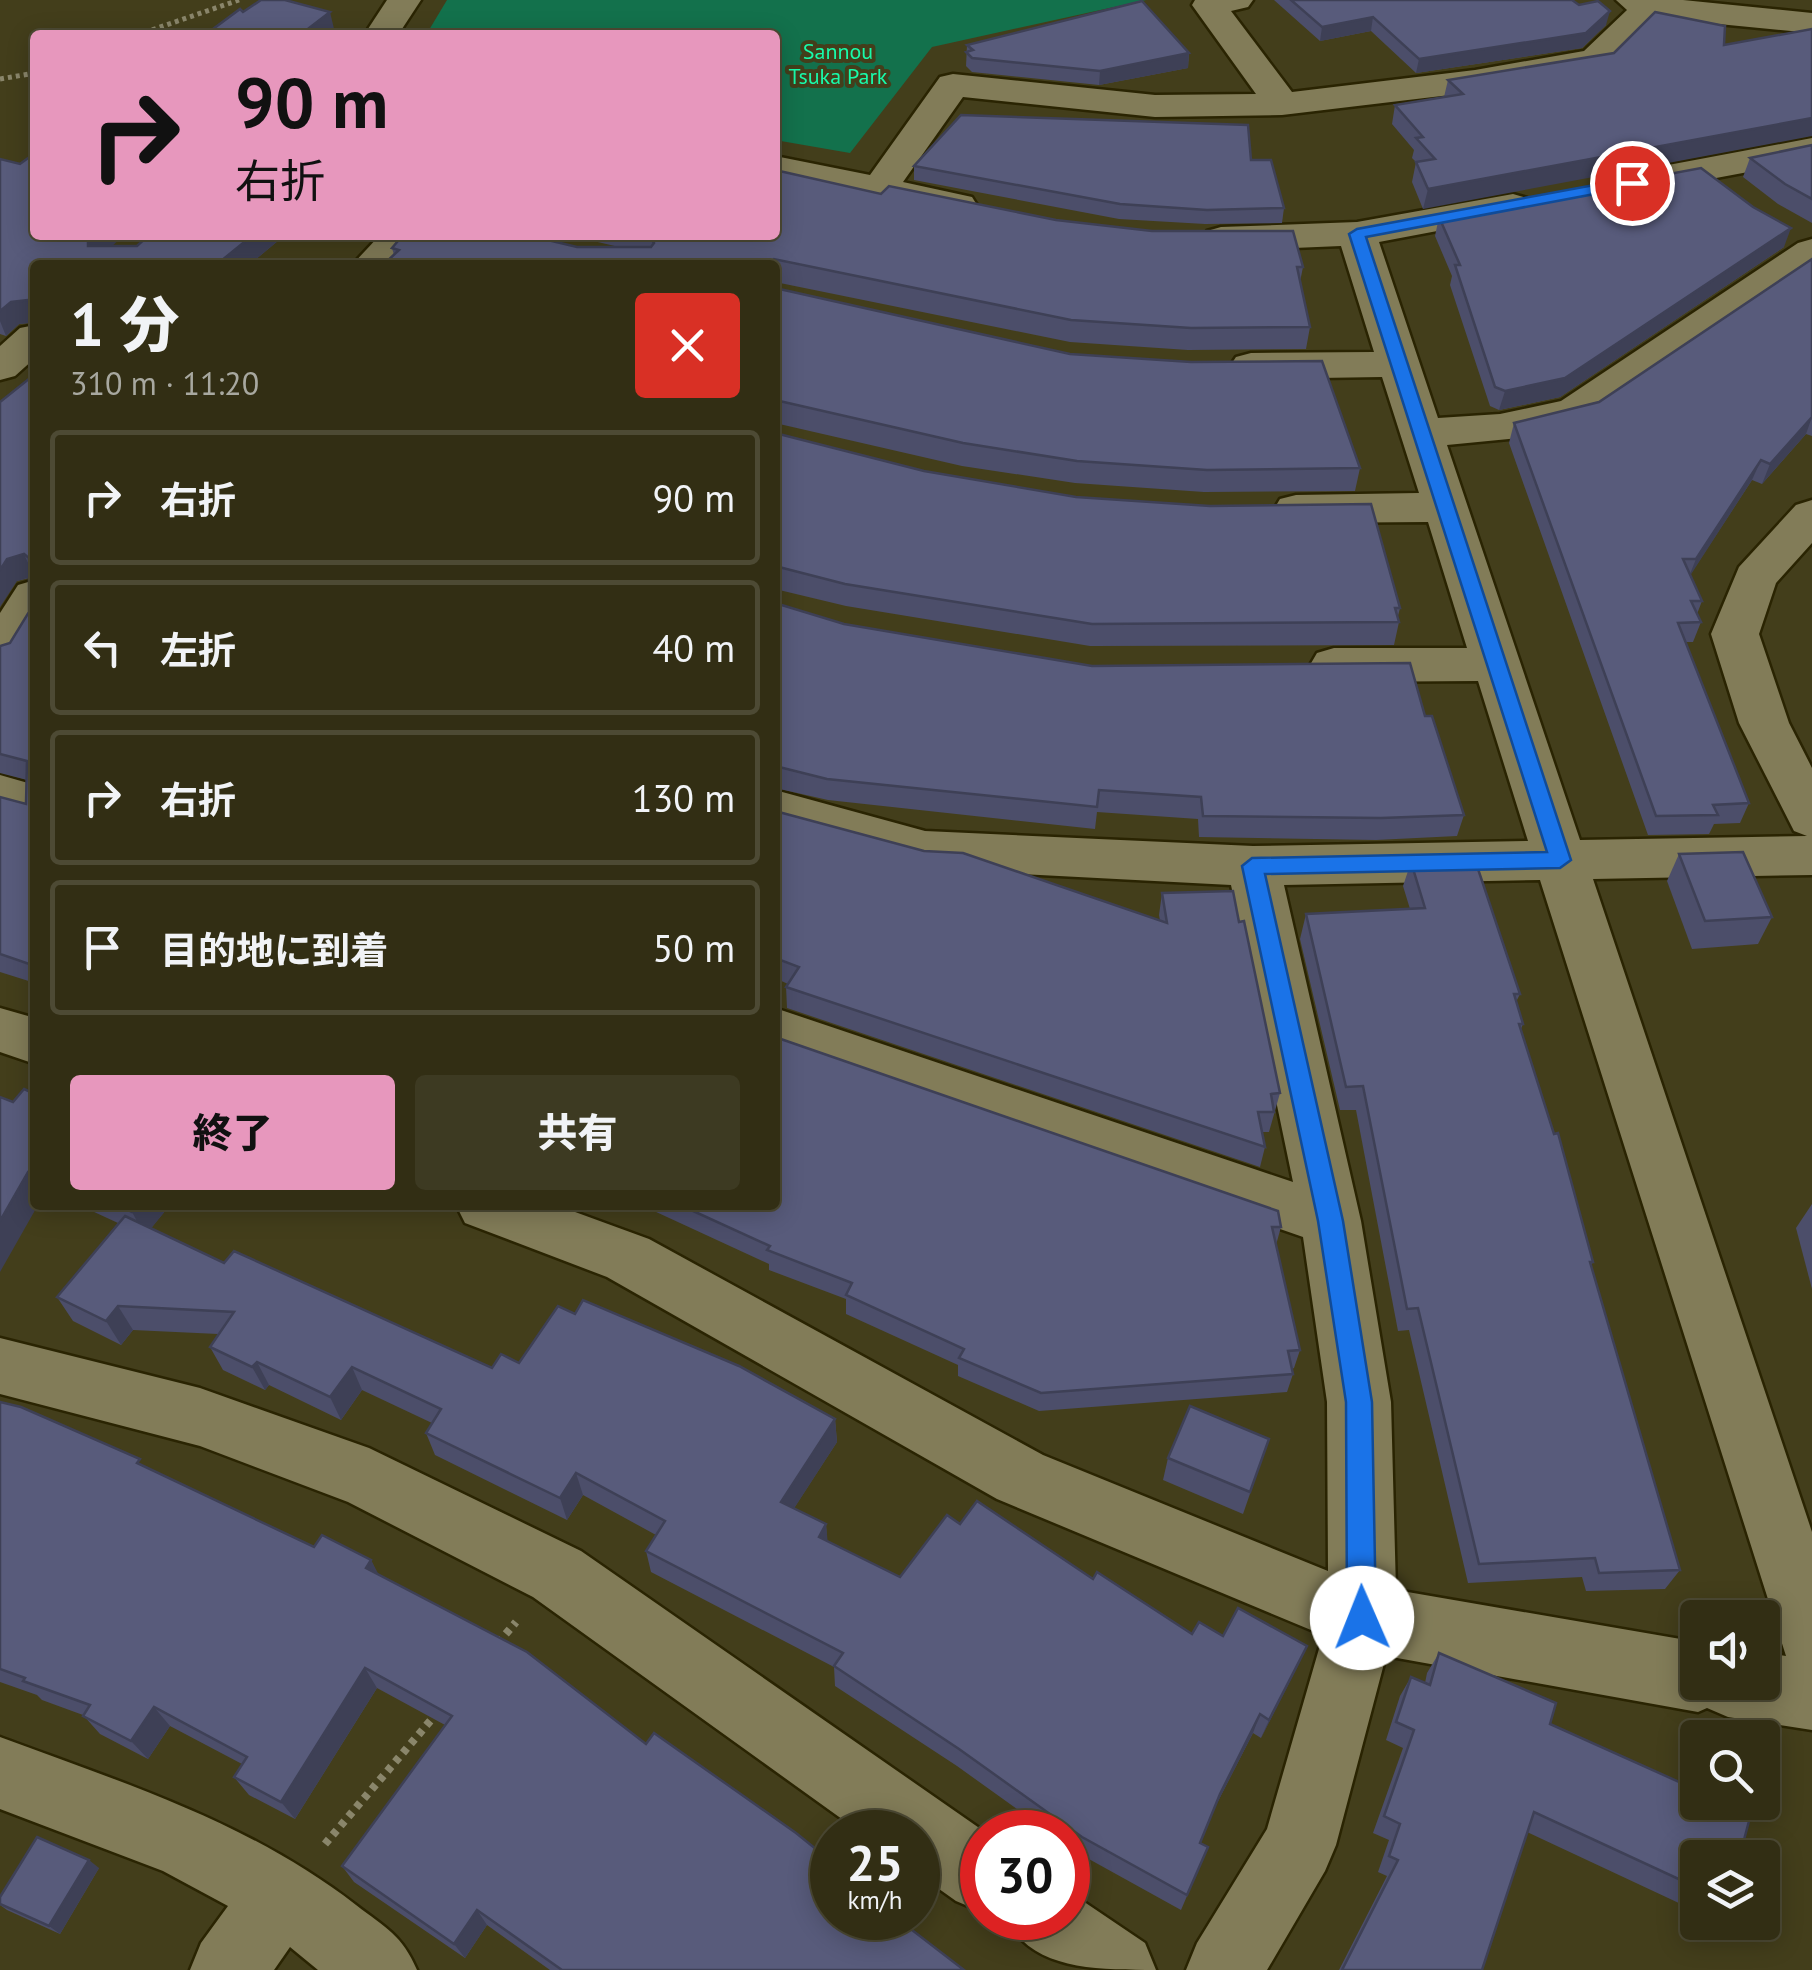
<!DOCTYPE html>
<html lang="ja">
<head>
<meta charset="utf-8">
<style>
  :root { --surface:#322e14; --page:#3d3a22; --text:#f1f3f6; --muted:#a8a8a0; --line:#4d4a34; --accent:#e797bd }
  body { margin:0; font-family:"PT Sans","Noto Sans JP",sans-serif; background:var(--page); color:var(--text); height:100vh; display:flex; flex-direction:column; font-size:38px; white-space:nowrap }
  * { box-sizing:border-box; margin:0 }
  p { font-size:32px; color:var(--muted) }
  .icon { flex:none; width:55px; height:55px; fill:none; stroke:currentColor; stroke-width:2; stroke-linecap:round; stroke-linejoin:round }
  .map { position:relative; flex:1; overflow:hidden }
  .sheet { position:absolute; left:30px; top:260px; width:750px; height:950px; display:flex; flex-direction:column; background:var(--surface); border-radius:10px; box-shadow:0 5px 25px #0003,0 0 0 2px var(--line) }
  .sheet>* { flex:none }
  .hud { position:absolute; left:30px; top:30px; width:750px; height:210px; border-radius:10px; box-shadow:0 5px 25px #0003,0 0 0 2px var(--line); background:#e797bd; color:#111; overflow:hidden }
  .tools { position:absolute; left:1680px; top:1600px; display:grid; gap:20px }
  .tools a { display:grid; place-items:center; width:100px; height:100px; border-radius:10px; background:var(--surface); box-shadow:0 5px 25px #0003,0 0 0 2px var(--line); font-size:50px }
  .speed { position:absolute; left:810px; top:1810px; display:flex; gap:20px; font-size:50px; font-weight:700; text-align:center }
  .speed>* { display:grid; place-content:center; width:130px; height:130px; border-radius:50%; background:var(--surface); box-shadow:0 5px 25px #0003,0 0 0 2px var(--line); line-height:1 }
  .speed small { font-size:25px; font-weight:400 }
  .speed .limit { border:15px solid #d22; background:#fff; color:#111 }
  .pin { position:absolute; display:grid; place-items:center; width:85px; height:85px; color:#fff; margin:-42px; border:5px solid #fff; border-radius:50%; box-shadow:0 2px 10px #0007 }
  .me { position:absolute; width:110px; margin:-55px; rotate:359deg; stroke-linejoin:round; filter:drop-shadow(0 0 8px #0008) }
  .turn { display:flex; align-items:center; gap:35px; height:210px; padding:0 40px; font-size:45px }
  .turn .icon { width:130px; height:130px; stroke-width:2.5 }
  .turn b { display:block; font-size:70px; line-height:85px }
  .round { display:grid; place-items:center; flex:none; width:105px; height:105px; border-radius:10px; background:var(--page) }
  .headline { display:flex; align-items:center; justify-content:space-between; height:170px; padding:0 40px }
  h1 { font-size:60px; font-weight:800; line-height:75px }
  .cta { display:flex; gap:20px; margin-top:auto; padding:20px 40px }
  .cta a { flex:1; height:115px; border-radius:10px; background:var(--accent); color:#111; font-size:40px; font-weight:800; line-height:115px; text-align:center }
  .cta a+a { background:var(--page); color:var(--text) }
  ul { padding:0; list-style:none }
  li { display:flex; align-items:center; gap:30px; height:135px; margin:0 20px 15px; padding:0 20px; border:5px solid var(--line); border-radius:10px }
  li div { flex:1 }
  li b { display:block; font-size:38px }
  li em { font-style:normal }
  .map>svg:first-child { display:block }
  .green { fill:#13714c }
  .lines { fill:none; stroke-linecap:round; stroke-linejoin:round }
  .street-casing { stroke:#2a2402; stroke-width:5 }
  .secondary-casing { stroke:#2a2402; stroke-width:5 }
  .path-far1 { stroke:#8a866b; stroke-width:5; stroke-dasharray:4 4; stroke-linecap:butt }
  .path { stroke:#8a866b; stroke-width:8; stroke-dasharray:6 6; stroke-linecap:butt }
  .street { fill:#827c58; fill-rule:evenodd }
  .secondary { fill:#827c58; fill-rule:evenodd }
  .wall { fill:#4c4e6a }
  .shaded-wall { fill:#3e4056 }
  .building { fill:#585b7b; stroke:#3e4056; stroke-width:2.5 }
  .route { fill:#1a73e8; stroke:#114b97; stroke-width:2.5 }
  .labels { text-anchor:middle; stroke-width:8; stroke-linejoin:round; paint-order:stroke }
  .far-park-label { font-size:22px; fill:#18fbaa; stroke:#433e1b }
</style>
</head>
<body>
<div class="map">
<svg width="1812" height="1970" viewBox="0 0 1812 1970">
  <rect width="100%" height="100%" fill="#433e1b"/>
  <!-- green -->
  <polygon class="green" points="447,0 1146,0 932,47 850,153 775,140 775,35 426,35"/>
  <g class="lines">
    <!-- street casing -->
    <g class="street-casing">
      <g id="street">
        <polygon points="1195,0 1253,0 1248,7 1231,11 1292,92 1475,70 1584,51 1627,10 1616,0 1683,0 1812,13 1812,33 1657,18 1608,68 1475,92 1282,115 1155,117 963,97 903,182 972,197 977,205 972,213 958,217 775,178 775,156 870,175 940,77 953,74 1155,95 1256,94 1192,5"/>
        <polygon points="1812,138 1812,160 1631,194 1618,191 1612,183 1618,175 1631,172"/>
        <path d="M1513,194L1527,198L1532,206L1527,214L1379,242L1438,418L1500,414L1561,401L1798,243L1812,239V269L1591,419L1519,438L1447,445L1580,840L1807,836L1794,831L1739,723L1711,634L1739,567L1796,505L1812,500V543L1776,583L1759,634L1789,723L1812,768V875L1593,879L1812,1532V1730L1728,1717L1707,1708L1698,1712L1386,1656L1336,1845L1325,1871L1267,1970H1186L1197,1943L1267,1829L1323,1635L997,1499L607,1277L465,1223L456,1205H556L649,1239L1043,1455L1328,1571L1327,1402L1303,1237L775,1053V1008L1293,1182L1231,885L925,869L775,828V790L925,831L1253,846L1528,841L1478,681L1334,682L1317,677L1310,665L1317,653L1334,648H1467L1428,522L1296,523L1280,519L1274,509L1280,499L1296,495L1419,493L1382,377L1251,379L1236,375L1230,366L1236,357L1251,353L1374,352L1341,246L1221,251L1207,247L1201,239L1207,231L1221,227L1357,222ZM1540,880L1786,1656L1762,1652V1682H1698V1642L1396,1590L1391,1402L1361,1221L1284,885Z"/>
        <polygon points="380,235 422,235 394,265 352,265"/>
        <polygon points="35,580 35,634 17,663 0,667 0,613 18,585"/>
        <polygon points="0,775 35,785 35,823 0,813"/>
        <polygon points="0,1008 35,1018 35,1064 0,1052"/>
        <polygon points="0,1338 200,1388 369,1448 581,1551 985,1832 982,1912 956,1901 918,1874 918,1832 860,1832 533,1597 348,1502 200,1446 0,1394"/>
        <path d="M0,1737C126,1784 249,1822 356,1905C386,1928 402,1935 417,1970H318L290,1947L274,1970H190L201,1943L228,1906L163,1871L0,1809Z"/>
        <path d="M1068,1891L1145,1943L1156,1970C1095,1970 1031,1970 1006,1918H1068Z"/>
      </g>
    </g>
    <!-- secondary casing -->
    <g class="secondary-casing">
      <g id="secondary">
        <polygon points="387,0 421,0 398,35 364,35"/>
        <polygon points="35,325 35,358 15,376 0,380 0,346 20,328"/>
      </g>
    </g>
    <!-- path-far1 -->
    <g class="path-far1">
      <polyline points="137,35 239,0"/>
      <polyline points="0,79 35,73"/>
    </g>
    <!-- path -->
    <g class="path">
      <polyline points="498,1643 516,1622"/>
      <polyline points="325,1844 437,1713"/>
    </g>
    <!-- street -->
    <use href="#street" class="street"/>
    <!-- secondary -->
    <use href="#secondary" class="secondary"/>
  </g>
  <!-- wall -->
  <g class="wall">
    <polygon points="1274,0 1572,0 1606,25 1582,48 1416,73 1371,31 1320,41"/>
    <polygon points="1725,26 1423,209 1412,182 1416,162 1412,158 1414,150 1392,124 1395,105 1444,97 1448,80 1614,53"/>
    <polygon points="967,45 1189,53 1188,68 1099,85 972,72 966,66"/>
    <polygon points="1812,145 1812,223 1778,204 1743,177 1750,158"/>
    <polygon points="0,159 20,164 113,246 137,246 149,235 285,235 249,265 35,265 35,337 30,323 19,324 6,336 0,334"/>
    <polygon points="1251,160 1284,208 1282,223 1205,224 1119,219 914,180 914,166"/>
    <polygon points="881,194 1056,220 1303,267 1300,282 1310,327 1306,349 1188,350 1070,342 775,282 775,265 383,265 394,255 392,248 619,247 568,235 775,235"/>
    <polygon points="1439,217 1784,247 1560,397 1499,410 1490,406 1450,285 1452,276 1435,236"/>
    <polygon points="1812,259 1812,436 1806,434 1762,484 1752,480 1690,575 1702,601 1697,614 1701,622 1693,642 1685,642 1749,803 1740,823 1714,824 1709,834 1648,835 1509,443 1514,423 1599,402"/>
    <polygon points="775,288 1360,468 1355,491 1204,492 1075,483 962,466 775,423"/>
    <polygon points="35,374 35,983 0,972 0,797 26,804 27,780 0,773 0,646 10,643 29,612 29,578 17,581"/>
    <polygon points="775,433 1400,608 1398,616 1399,622 1394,645 1090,646 846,606 775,589"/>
    <polygon points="775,603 844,624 1092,666 1425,716 1464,815 1457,836 1376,840 1199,837 1198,819 1097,812 1095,829 828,800 775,788"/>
    <polygon points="775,811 1160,921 1159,915 1162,893 1239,922 1280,1093 1269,1132 1262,1132 1265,1147 1260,1167 787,1008 786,987 788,984 775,978"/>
    <polygon points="1679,854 1772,917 1758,944 1692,949 1667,881"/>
    <polygon points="1411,862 1520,994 1516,1002 1523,1024 1521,1029 1593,1262 1591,1266 1680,1570 1665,1589 1586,1591 1582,1577 1468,1583 1409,1330 1398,1331 1356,1110 1340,1110 1300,939 1306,914 1410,909 1403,886"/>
    <polygon points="1812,1204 1812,1289 1796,1228"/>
    <polygon points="79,1205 170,1205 151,1228 224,1263 492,1368 519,1363 575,1314 835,1419 837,1442 794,1508 826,1524 827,1541 900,1577 960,1524 1093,1579 1192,1634 1223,1636 1307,1646 1261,1738 1253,1733 1213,1811 1200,1843 1208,1847 1181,1910 1078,1853 1068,1846 1068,1832 1049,1832 957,1766 835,1686 834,1667 651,1572 646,1551 656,1535 583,1495 567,1520 435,1455 426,1433 432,1423 362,1390 341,1420 269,1385 265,1390 223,1370 210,1347 218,1334 133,1330 121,1345 73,1321 57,1297 118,1223"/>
    <polygon points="641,1205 775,1205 1281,1227 1276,1245 1300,1350 1294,1368 1292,1369 1293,1374 1287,1392 1039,1411 958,1376 958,1365 846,1314 846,1299 769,1270 769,1264"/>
    <polygon points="0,1402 146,1468 314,1547 371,1560 378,1575 646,1744 911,1929 964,1970 550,1970 487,1925 465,1958 354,1882 342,1866 445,1725 377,1688 295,1819 249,1795 234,1777 242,1764 170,1726 148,1759 100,1734 83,1715 42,1700 37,1695 0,1682"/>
    <polygon points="1269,1439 1243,1514 1163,1480 1168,1458"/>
    <polygon points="1439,1653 1550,1724 1695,1797 1698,1858 1698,1912 1527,1832 1482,1970 1339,1970 1387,1876 1378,1872 1389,1840 1373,1833 1403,1748 1386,1740 1400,1696 1411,1677 1425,1683 1427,1673"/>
    <polygon points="99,1868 60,1934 7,1910 0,1905 0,1897"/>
  </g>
  <!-- shaded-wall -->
  <g class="shaded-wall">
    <polygon points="1610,11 1606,25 1582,48 1416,73 1419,59"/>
    <polygon points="330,12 335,33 333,35 300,35"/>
    <polygon points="1373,17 1371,31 1320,41 1322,27"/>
    <polygon points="1189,53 1188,68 1099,85 1100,71"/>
    <polygon points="1812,118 1812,136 1423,209 1428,189"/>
    <polygon points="1791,228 1784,247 1560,397 1499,410 1505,391"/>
    <polygon points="93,235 124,235 95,262 88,246 88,240"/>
    <polygon points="253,235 285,235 249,265 216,265"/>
    <polygon points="29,300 35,322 19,324 6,336 0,321 0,311 11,302"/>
    <polygon points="1812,417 1806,434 1762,484 1770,464"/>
    <polygon points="1761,460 1752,480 1688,579 1696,559"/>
    <polygon points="24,554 34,576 17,581 0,607 0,570 7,559"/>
    <polygon points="28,1172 35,1184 35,1205 38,1205 0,1272 0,1221"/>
    <polygon points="138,1205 170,1205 145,1236 132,1212"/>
    <polygon points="118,1306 133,1330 121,1345 106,1321"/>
    <polygon points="257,1362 269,1385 265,1390 252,1367"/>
    <polygon points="352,1367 362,1390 341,1420 330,1397"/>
    <polygon points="835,1419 837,1442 784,1524 781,1502"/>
    <polygon points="576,1473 583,1495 567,1520 560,1498"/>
    <polygon points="826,1524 828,1545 819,1537"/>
    <polygon points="371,1560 382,1581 366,1568"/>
    <polygon points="1307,1646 1298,1666 1261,1738 1269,1720"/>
    <polygon points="365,1668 377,1688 295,1819 281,1802"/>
    <polygon points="154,1707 170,1726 148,1759 131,1741"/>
    <polygon points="1260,1714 1253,1733 1213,1811 1220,1794"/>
    <polygon points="89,1860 99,1868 60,1934 49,1926"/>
    <polygon points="477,1910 487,1925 465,1958 454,1944"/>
  </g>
  <!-- building -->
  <g class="building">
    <polygon points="261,0 285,0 330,12 300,35 205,35 240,9 243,12"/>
    <polygon points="1291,0 1572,0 1579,5 1598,1 1610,11 1586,33 1419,59 1373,17 1322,27"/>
    <polygon points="1142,1 1189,53 1100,71 972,58 966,52 973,50 967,45"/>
    <polygon points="1655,12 1725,26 1724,45 1812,29 1812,118 1428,189 1416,162 1435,159 1416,138 1423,137 1395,105 1463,94 1448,80 1614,53"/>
    <polygon points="961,115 1248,125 1251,160 1271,160 1284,208 1207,210 1120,204 914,166"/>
    <polygon points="1812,145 1812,199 1785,184 1750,158"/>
    <polygon points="35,153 35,235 93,235 88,240 88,246 137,246 149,235 253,235 216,265 35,265 35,326 30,324 29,300 11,302 0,311 0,159 20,164"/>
    <polygon points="1701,168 1753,207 1791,228 1565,378 1505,391 1495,387 1455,265 1460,265 1439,217"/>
    <polygon points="775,170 881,194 889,186 1056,220 1152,231 1293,231 1303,267 1297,267 1310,327 1191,328 1071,320 774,259 770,263 770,265 383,265 399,250 392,248 403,235 527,235 577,247 651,247 654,243 648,235 775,235"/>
    <polygon points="1812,259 1812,417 1770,464 1761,460 1696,559 1683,559 1702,601 1691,601 1701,622 1678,623 1749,803 1713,805 1718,815 1656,816 1514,423 1599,402"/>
    <polygon points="775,288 1070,354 1191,362 1322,361 1360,468 1207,470 1077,461 963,443 775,400"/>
    <polygon points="35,374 35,966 0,954 0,797 26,804 27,761 0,754 0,646 10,643 29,612 29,558 24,554 7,559 0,570 0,402"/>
    <polygon points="775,433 924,471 1076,497 1210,506 1371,504 1400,608 1395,608 1399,622 1092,624 845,584 775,566"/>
    <polygon points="775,603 844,624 1092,666 1410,663 1425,716 1432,716 1464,815 1381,818 1203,816 1201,797 1099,790 1097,807 827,779 775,766"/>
    <polygon points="775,811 924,851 963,853 1167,923 1162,893 1233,891 1239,922 1244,921 1280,1093 1271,1094 1274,1112 1258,1112 1265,1147 786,987 799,967 775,958"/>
    <polygon points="1743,852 1772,917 1705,921 1679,854"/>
    <polygon points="1475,860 1520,994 1514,994 1523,1024 1519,1024 1554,1134 1558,1133 1593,1262 1590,1262 1680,1570 1599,1573 1595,1558 1479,1564 1418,1308 1407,1309 1363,1086 1346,1087 1306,914 1425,908 1411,862"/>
    <polygon points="775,1037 1278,1211 1281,1227 1272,1227 1300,1350 1288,1351 1293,1374 1041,1393 959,1358 964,1349 846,1295 852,1283 767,1250 770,1246 680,1205 775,1205"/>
    <polygon points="24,1089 35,1094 35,1175 28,1172 0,1221 0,1097 13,1102"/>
    <polygon points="117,1205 138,1205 132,1212"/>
    <polygon points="125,1216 224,1263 234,1251 492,1368 501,1354 519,1363 558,1306 575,1314 583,1300 739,1366 835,1419 781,1502 826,1524 819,1537 900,1577 947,1515 960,1524 977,1501 1093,1579 1097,1572 1192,1634 1199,1622 1223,1636 1238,1608 1307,1646 1269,1720 1260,1714 1220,1794 1200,1843 1208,1847 1187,1895 1082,1837 959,1749 834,1666 843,1653 646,1551 665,1521 576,1473 560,1498 426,1433 441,1409 352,1367 330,1397 257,1362 252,1367 210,1347 234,1312 118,1306 106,1321 57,1297"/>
    <polygon points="0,1402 21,1407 140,1459 137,1463 314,1547 322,1535 371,1560 366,1568 527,1652 646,1744 654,1733 796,1833 832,1862 832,1918 903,1918 911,1924 908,1927 964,1970 562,1970 477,1910 454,1944 342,1866 452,1716 365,1668 281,1802 234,1777 247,1757 154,1707 131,1741 83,1716 90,1705 23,1681 25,1678 0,1669"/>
    <polygon points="1190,1406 1269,1439 1250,1492 1168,1458"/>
    <polygon points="1439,1653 1556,1703 1550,1724 1697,1790 1695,1797 1698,1799 1698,1802 1706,1802 1749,1821 1740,1855 1747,1858 1698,1858 1698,1888 1534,1812 1482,1970 1342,1970 1398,1860 1389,1856 1400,1824 1384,1816 1414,1730 1396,1722 1411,1677 1430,1685"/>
    <polygon points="37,1837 89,1860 49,1926 0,1904 0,1897"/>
  </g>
  <!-- route -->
  <polygon class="route" points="1632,178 1640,183 1637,186 1366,237 1571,860 1560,868 1265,874 1343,1221 1372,1402 1376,1618 1372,1628 1362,1632 1351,1628 1347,1618 1346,1402 1318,1221 1242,866 1252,858 1547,852 1349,234 1357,229"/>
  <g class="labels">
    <!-- far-park labels -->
    <g class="far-park-label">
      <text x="838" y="59">Sannou<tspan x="838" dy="25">Tsuka Park</tspan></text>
    </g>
  </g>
</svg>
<div class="tools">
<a><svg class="icon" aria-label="sound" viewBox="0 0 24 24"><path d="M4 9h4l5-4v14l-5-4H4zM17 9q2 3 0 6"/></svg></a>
<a><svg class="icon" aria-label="search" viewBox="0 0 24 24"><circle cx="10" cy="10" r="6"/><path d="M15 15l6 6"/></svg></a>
<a><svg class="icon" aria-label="layers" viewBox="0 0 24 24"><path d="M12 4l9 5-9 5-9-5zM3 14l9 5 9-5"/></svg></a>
</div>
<div class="speed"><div>25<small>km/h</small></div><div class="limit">30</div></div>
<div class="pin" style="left:1632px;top:183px;background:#d93025"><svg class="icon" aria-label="arrive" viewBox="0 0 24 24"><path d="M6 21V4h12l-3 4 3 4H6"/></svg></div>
<svg class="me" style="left:1362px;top:1618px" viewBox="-20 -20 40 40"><circle r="19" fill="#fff"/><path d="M0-13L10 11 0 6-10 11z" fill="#1a73e8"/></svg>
<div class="hud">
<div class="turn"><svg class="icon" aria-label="right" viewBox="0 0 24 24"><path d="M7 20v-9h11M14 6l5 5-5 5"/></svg><div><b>90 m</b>右折</div></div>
</div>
<section class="sheet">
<div class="headline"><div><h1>1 分</h1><p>310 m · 11:20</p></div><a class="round" style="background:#d93025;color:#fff"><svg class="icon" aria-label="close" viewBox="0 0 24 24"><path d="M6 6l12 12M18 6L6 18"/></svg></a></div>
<ul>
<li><svg class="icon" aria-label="right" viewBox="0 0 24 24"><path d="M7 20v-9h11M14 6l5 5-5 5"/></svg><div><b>右折</b></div><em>90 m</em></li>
<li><svg class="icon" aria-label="left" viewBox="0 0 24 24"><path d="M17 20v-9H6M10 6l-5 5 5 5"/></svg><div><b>左折</b></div><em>40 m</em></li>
<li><svg class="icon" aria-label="right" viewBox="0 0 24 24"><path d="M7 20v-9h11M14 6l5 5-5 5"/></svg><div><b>右折</b></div><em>130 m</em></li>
<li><svg class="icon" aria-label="arrive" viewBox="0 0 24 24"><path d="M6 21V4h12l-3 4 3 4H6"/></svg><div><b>目的地に到着</b></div><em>50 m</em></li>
</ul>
<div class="cta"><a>終了</a><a>共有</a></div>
</section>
</div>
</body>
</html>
